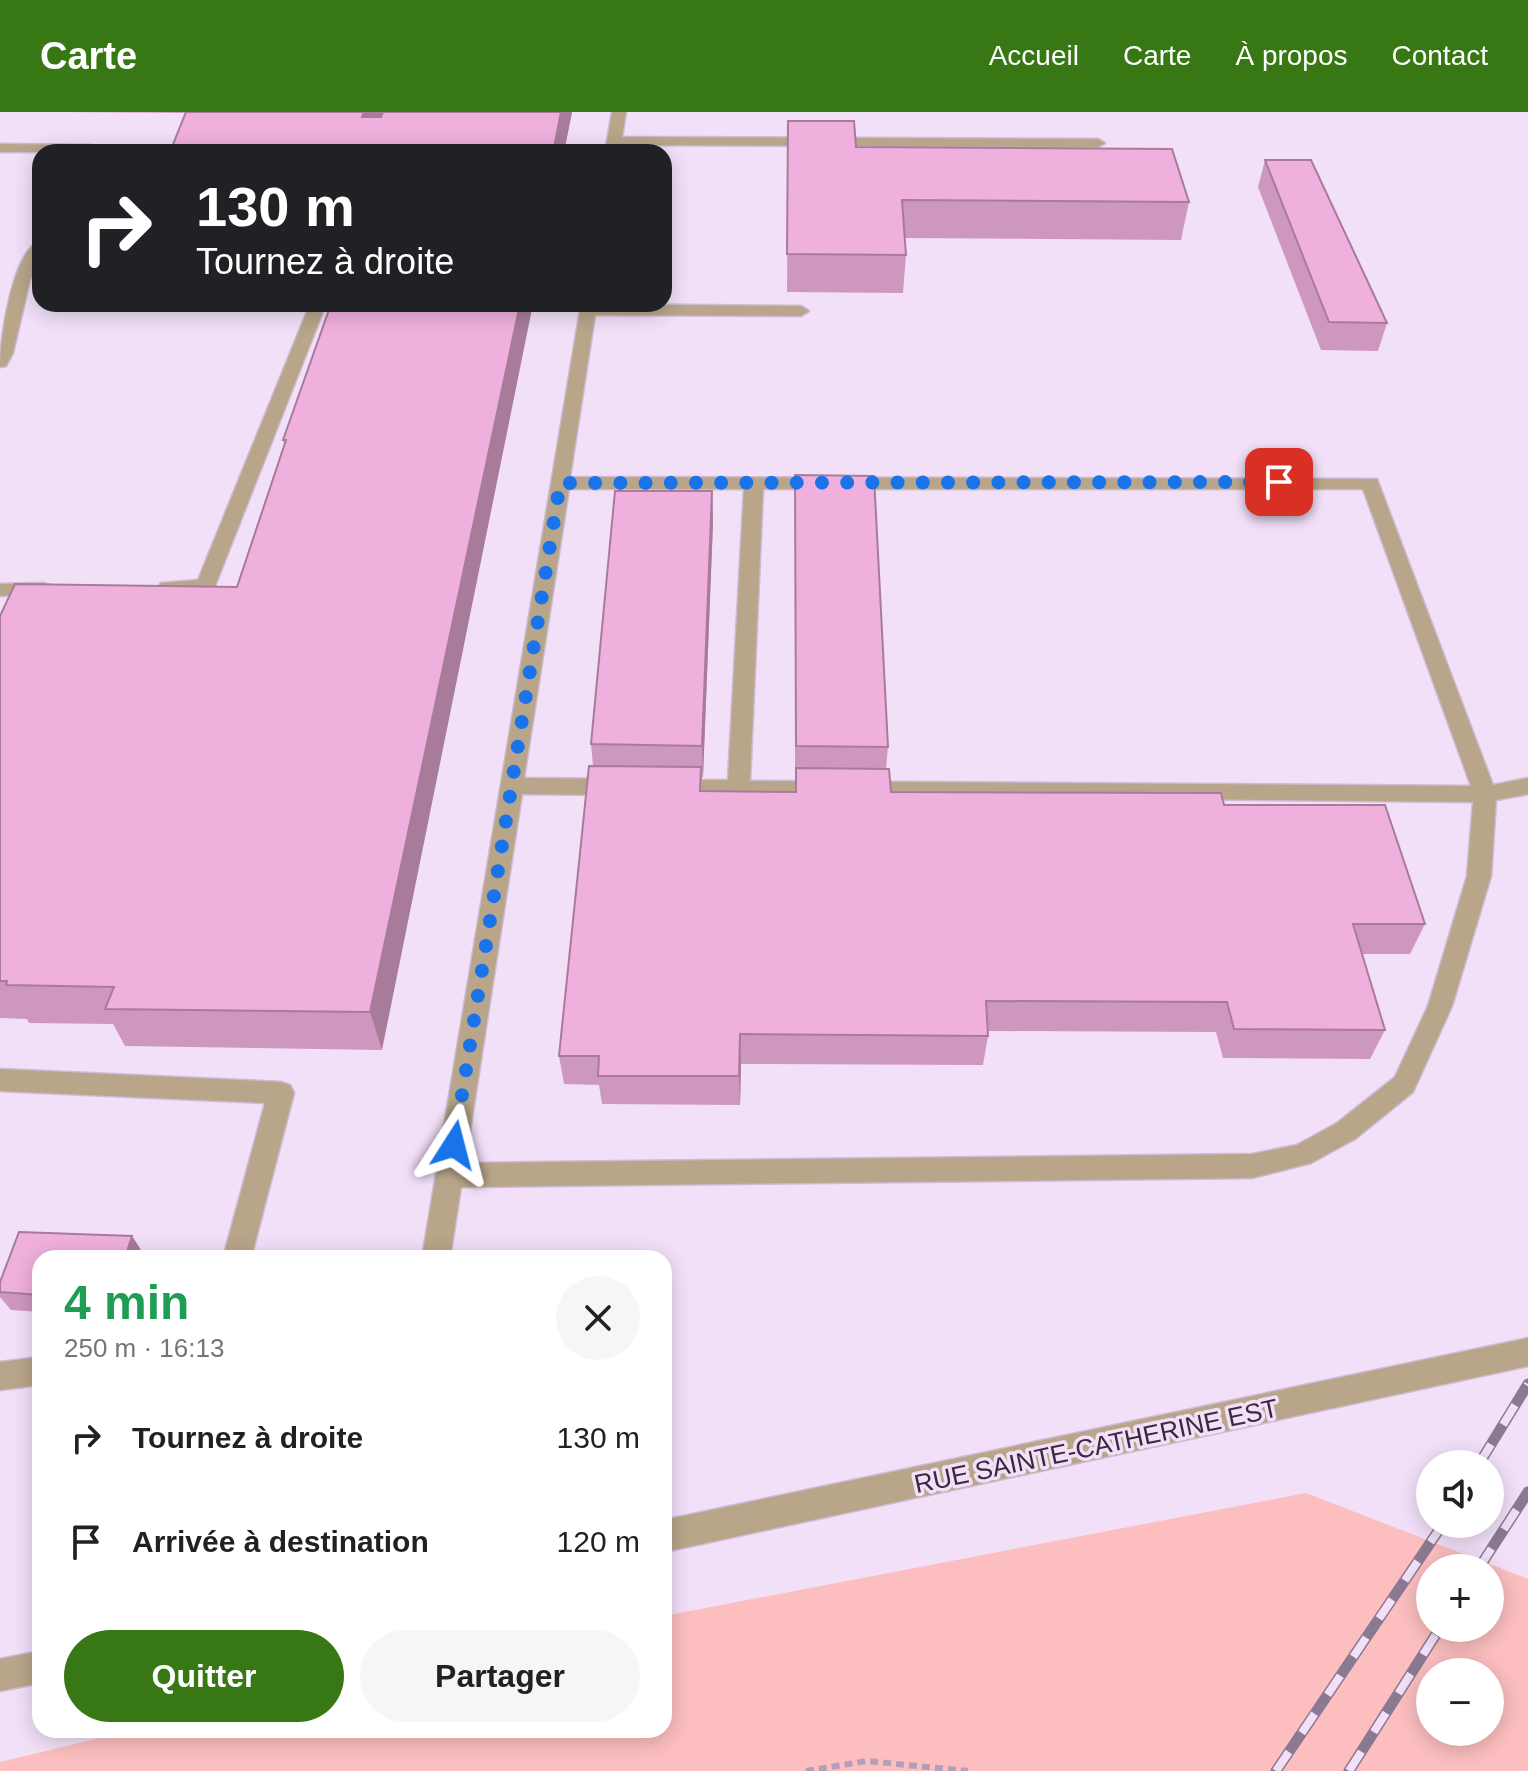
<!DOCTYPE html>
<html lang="fr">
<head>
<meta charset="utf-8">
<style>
  :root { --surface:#fff; --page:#f6f6f6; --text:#202124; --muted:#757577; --accent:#387814 }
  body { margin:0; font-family:Helvetica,sans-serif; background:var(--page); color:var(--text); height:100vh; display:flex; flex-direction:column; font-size:30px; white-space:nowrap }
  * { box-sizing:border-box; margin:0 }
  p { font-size:26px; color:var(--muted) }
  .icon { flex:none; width:44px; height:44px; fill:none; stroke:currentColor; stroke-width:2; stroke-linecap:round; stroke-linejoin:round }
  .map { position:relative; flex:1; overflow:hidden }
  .side { position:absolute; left:32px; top:1138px; width:640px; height:488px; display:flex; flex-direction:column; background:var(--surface); border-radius:24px; box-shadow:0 4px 20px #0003 }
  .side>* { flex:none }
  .hud { position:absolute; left:32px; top:32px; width:640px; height:168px; border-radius:24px; box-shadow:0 4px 20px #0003; background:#202124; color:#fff; overflow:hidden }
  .buttons { position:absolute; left:1416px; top:1338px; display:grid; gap:16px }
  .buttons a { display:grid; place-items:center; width:88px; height:88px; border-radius:50%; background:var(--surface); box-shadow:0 4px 20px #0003; font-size:40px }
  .pin { position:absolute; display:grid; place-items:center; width:68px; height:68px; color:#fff; margin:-34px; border-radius:16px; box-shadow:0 4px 12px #0006 }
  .me { position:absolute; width:88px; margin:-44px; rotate:9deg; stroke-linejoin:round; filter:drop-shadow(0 0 6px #0008) }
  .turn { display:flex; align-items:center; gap:28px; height:168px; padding:0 32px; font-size:36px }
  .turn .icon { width:104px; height:104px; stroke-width:2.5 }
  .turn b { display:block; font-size:56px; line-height:68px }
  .round { display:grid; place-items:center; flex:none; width:84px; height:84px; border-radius:42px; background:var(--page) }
  .headline { display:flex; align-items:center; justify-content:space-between; height:136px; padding:0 32px }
  h1 { font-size:48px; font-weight:600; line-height:60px; color:#1e9e55 }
  .cta { display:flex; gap:16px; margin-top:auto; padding:16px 32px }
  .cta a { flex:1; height:92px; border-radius:48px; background:var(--accent); color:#fff; font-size:32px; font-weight:600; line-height:92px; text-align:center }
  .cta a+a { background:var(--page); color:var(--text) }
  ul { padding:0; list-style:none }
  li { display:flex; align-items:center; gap:24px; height:104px; padding:0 32px }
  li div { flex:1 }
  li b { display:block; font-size:30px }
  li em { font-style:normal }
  header { display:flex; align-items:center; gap:48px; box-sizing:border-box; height:112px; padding:0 40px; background:var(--accent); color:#fff }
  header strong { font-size:38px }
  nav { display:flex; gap:44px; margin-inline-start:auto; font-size:28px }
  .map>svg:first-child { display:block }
  .green { fill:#fcbebf; fill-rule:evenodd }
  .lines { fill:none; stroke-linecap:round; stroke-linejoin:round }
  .minor-casing { stroke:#cdbbd4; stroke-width:3 }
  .path { stroke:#b2a0b9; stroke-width:6; stroke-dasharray:8 5; stroke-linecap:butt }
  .minor { fill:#b9a68a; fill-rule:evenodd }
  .rail-casing { stroke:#8b7992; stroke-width:11 }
  .rail { stroke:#f2e0f9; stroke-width:8; stroke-dasharray:23; stroke-linecap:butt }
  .wall { fill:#ce97bf }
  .shaded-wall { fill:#a87b9b }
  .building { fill:#f0b0de; stroke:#a87b9b; stroke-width:2 }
  .route { stroke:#1a73e8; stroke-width:14; stroke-dasharray:0 25.2 }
  .labels { text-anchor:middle; stroke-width:7; stroke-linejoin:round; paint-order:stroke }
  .near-street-label { font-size:26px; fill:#3a2840; stroke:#f2e0f9 }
</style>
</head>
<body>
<header>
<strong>Carte</strong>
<nav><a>Accueil</a><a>Carte</a><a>À propos</a><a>Contact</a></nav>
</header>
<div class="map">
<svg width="1528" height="1659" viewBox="0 0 1528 1659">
  <rect width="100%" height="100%" fill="#f2e0f9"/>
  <!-- green -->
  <path class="green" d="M1306,1381L1528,1467V1659H0V1650L133,1618H664V1504ZM1430,1456H1490V1516H1430ZM1430,1560H1490V1620H1430Z"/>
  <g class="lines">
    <!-- minor casing -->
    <g class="minor-casing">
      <g id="minor">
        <polygon points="612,0 626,0 622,25 1098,27 1105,31 1098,35 620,33 619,40 605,40"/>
        <polygon points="0,32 93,33 100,37 98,40 0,40"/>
        <path d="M40,129V149L30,168L13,241L6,254L0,255C0,228 12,139 40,129Z"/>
        <polygon points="310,192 326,192 215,474 205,480 161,479 158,475 161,471 198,468"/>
        <path d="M581,192L801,194L809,199L801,204L595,203L570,365L1377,367L1493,673L1528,666V682L1496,688L1491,764L1452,894L1413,980L1355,1027L1311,1051L1252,1066L461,1075L450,1146H422ZM569,377H744L728,668H671L663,670L660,676L663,682L1473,690L1467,764L1428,894L1395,965L1337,1011L1297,1033L1252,1042L465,1051L522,682L618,683L626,681L629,675L626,669L618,667L524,666ZM763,377H1363L1471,674L750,669Z"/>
        <polygon points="43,471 50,473 53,477 50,481 0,484 0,472"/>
        <polygon points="0,957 281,970 290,973 294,981 251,1146 223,1146 265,991 0,979"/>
        <polygon points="1528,1226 1528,1254 664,1440 664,1408"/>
        <polygon points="40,1245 40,1273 0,1278 0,1250"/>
        <polygon points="40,1539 40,1571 0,1579 0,1547"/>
      </g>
    </g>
    <!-- path -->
    <polyline class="path" points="806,1659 867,1649 968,1659"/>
    <!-- minor -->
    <use href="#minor" class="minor"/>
    <!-- rail casing -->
    <g class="rail-casing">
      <g id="rail">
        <polyline points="1479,1352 1528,1272"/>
        <polyline points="1479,1456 1528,1380"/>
        <polyline points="1276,1659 1443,1412"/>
        <polyline points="1349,1659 1440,1516"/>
      </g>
    </g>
    <!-- rail -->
    <use href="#rail" class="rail"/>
  </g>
  <!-- wall -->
  <g class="wall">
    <polygon points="62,0 572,0 564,40 170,40 186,1"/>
    <polygon points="788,9 856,35 1189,90 1181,128 904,126 906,143 903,181 787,180"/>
    <polygon points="1265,48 1387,211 1378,239 1321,238 1258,75"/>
    <polygon points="331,192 382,938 125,934 113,912 29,911 27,907 0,906 0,504 237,475 285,333 283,328"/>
    <polygon points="795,363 888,635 886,657 891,680 1224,693 1425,812 1410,842 1362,842 1385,918 1370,947 1223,946 1216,920 988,919 988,924 983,953 741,952 740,993 602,992 599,973 564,972 559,944 593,654 591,632 712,379 713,410 703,665 702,665 702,679 795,680"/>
    <polygon points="19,1120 132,1124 144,1143 143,1146 40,1146 40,1200 11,1198 0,1185 0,1170"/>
  </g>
  <!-- shaded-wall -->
  <g class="shaded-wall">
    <polygon points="364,0 384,0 370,37 362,5"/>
    <polygon points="561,0 572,0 564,40 553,40"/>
    <polygon points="520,192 533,192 382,938 370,900"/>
    <polygon points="712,379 713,410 703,665 702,634"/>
    <polygon points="740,922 741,952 740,993 739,964"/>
    <polygon points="132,1124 144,1143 143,1146 125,1146"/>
  </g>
  <!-- building -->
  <g class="building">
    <polygon points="186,0 364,0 362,5 381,5 383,0 561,0 553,40 384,40 385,37 243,36 242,40 170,40"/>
    <polygon points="788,9 854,9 856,35 1172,37 1189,90 902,88 906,143 787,142"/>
    <polygon points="1265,48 1311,48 1387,211 1329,210"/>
    <polygon points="331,192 520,192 370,900 105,897 114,875 6,873 7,869 0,869 0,504 15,472 237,475 286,328 283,328"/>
    <polygon points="795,363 874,364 888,635 796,634"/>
    <polygon points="615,379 712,379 702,634 591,632"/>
    <polygon points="589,654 701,655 700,679 796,680 796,656 889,657 891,680 1221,681 1224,693 1385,693 1425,812 1353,812 1385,918 1234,917 1227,890 986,889 988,924 740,922 739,964 598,964 599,944 559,944"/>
    <polygon points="19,1120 132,1124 125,1146 40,1146 40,1183 0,1180 0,1170"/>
  </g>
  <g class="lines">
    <!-- route -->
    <polyline class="route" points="454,1033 560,371 1279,370"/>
  </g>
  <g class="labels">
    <!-- near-street labels -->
    <g class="near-street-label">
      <text transform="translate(1096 1334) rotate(-12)" y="9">RUE SAINTE-CATHERINE EST</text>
    </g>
  </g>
</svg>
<div class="buttons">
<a><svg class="icon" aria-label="sound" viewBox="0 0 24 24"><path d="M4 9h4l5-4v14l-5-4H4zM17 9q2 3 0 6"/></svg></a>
<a>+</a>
<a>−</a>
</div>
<div class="pin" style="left:1279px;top:370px;background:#d93025"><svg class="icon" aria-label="arrive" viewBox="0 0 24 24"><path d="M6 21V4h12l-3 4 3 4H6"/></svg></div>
<svg class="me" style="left:454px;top:1033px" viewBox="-20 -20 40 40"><path d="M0-17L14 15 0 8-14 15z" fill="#1a73e8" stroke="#fff" stroke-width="4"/></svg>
<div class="hud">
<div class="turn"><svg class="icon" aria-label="right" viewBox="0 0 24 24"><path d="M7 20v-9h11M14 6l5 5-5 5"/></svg><div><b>130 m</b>Tournez à droite</div></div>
</div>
<section class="side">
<div class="headline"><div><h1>4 min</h1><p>250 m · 16:13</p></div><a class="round"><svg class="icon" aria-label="close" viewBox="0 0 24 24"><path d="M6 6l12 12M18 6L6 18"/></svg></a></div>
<ul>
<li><svg class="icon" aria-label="right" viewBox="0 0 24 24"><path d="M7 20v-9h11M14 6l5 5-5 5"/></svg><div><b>Tournez à droite</b></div><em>130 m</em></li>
<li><svg class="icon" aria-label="arrive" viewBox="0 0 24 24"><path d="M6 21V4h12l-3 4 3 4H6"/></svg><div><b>Arrivée à destination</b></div><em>120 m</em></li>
</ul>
<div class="cta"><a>Quitter</a><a>Partager</a></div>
</section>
</div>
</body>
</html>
